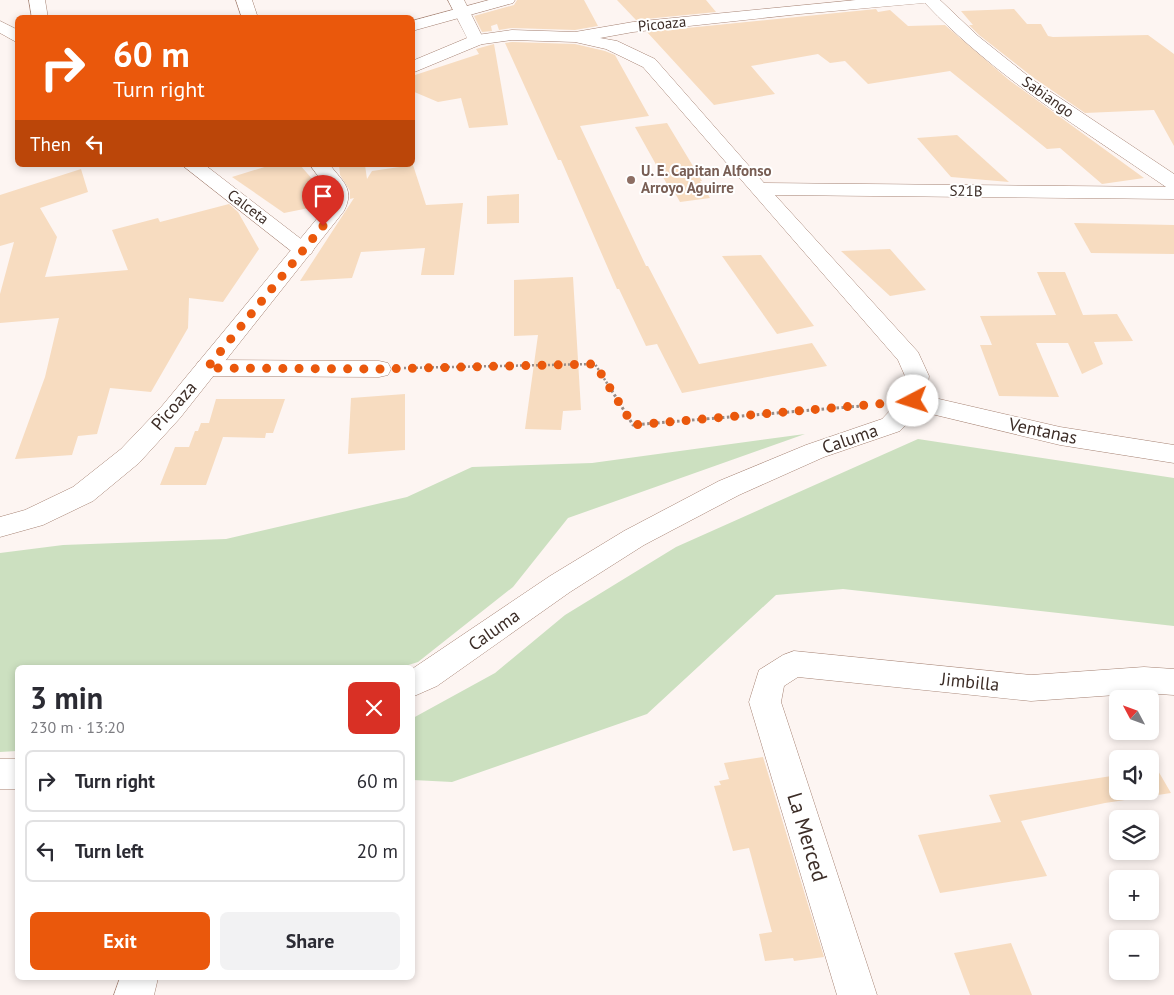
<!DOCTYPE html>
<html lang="en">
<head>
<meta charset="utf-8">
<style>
  :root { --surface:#fff; --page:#f2f2f3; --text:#2b2b33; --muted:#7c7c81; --line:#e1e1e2; --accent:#ea580c }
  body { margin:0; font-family:"PT Sans",sans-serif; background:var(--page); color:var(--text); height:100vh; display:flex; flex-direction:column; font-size:19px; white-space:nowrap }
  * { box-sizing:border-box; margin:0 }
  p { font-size:16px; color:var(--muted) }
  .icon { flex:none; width:28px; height:28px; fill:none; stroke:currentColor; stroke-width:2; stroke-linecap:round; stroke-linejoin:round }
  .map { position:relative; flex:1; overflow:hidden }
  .panel { position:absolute; left:15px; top:665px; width:400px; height:315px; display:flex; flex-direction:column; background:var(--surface); border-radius:8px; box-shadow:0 2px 8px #0003 }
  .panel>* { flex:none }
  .guide { position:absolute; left:15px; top:15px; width:400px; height:152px; border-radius:8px; box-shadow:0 2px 8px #0003; background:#ea580c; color:#fff; overflow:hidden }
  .needle { width:32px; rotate:311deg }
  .tools { position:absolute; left:1109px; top:690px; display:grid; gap:10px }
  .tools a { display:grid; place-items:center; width:50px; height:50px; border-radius:8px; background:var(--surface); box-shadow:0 2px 8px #0003; font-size:25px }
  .pin { position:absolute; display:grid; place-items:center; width:42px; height:42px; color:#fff; margin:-51px -21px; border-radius:50% 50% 50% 0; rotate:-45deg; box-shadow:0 0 5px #0007 }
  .pin .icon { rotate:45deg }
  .me { position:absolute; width:55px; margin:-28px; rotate:265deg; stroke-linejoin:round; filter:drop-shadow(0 0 4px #0008) }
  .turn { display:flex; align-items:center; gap:18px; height:105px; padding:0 15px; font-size:22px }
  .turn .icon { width:65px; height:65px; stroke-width:2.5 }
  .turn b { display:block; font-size:35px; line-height:42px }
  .then { display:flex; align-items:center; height:48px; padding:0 15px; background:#0003; gap:10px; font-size:19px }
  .round { display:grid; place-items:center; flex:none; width:52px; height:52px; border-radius:8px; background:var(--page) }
  .summary { display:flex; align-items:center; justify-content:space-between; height:85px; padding:0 15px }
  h1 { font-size:30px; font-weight:700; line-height:38px }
  .primary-button { display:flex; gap:10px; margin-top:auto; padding:10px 15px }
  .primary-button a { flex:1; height:58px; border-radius:8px; background:var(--accent); color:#fff; font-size:20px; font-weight:700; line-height:58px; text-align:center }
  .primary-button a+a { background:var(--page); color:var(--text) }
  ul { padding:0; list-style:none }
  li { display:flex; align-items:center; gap:15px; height:62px; margin:0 10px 8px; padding:0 5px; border:2px solid var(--line); border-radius:8px }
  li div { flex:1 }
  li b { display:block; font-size:19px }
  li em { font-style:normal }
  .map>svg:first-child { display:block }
  .green { fill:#cce0c0 }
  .building { fill:#f7dcc0 }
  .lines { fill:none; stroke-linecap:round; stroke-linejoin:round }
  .minor-casing { stroke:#a58273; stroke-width:1 }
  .tertiary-casing { stroke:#a58273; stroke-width:1 }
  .path-far1 { stroke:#988c87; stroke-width:2.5; stroke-dasharray:2 2; stroke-linecap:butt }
  .path { stroke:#988c87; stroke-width:3; stroke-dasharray:2.5 2.5; stroke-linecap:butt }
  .minor { fill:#fff; fill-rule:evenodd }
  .tertiary { fill:#fff; fill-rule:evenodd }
  .route { stroke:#ea580c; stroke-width:9; stroke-dasharray:0 16.2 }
  .education-dot { fill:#8d6e63; stroke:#fff; stroke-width:2 }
  .labels { text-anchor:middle; stroke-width:4; stroke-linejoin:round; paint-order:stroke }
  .far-street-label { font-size:15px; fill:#3c2d27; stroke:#fff }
  .far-education-label { font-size:15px; font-weight:bold; fill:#785e54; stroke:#fff; text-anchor:start }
  .street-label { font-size:18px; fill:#3c2d27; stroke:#fff }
  .near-street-label { font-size:21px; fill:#3c2d27; stroke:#fff }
</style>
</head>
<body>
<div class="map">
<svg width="1174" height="995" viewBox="0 0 1174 995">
  <rect width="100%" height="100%" fill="#fdf5f2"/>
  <!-- green -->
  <g class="green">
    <polygon points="805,434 568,518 513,587 418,662 402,667 18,668 17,751 0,752 0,553 63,545 226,539 407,497 472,467 592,463"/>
    <polygon points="918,439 1174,478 1174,626 843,589 776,595 647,714 452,782 413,780 413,718 495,673 565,615 676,547"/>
  </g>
  <!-- building -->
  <g class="building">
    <polygon points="517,0 584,0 598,26 575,30 512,28 499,30 497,24 491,26 492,31 482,32 474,16 514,5"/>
    <polygon points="617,0 706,0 716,12 636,20"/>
    <polygon points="876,9 878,12 890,10 908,26 945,25 1009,80 1144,178 1102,184 1060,148 1047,149 950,71 868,84 845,61 830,63 818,54 751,66 775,94 714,105 647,32"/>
    <polygon points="1014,9 1027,24 1041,24 1048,36 1053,37 1148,35 1174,54 1174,146 1154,110 1085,113 1034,78 979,35 969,25 973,25 961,11"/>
    <polygon points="512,42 575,44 605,51 615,55 649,116 580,126 646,266 648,266 699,364 812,343 827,366 682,393 657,344 646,346 619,289 617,289 561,160 558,160 505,43"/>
    <polygon points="494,44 508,125 469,128 461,98 438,102 412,91 412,76 479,54 476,49"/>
    <polygon points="667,123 702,181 700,181 710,198 680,202 671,186 668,186 635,127"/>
    <polygon points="957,135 1009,182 951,177 917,138"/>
    <polygon points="271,165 300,165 326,195 324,205 284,213 232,177"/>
    <polygon points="339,165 365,165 367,179 372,171 413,165 426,205 463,203 454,275 421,275 425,248 361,252 352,278 300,281 354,198 350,199 350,191 340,175"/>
    <polygon points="81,169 88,192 40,208 57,237 45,277 128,270 112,230 158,218 160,222 229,204 238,212 259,249 223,302 189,298 188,328 151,392 110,388 97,434 78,436 72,455 15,459 45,377 59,318 0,323 0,294 14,242 0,246 0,195"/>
    <polygon points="519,194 519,223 487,224 487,196"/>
    <polygon points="1074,223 1174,225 1174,254 1091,253"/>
    <polygon points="890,249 926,290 890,296 841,251"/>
    <polygon points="761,255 814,326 777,334 722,256"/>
    <polygon points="1037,272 1065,272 1083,315 1117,314 1133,341 1094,342 1103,364 1082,374 1068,343 1036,343 1059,397 999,396 980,345 992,345 980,316 1056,315"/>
    <polygon points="573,277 581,410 563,411 561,430 525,429 538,335 514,336 514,280"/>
    <polygon points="405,394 405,450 348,454 351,398"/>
    <polygon points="216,399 285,399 273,433 266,433 265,438 223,437 206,485 160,485 175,447 189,447 195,431 198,431 201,423 209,423"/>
    <polygon points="763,757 824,957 794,961 793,958 765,961 759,934 772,932 749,848 733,851 714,786 721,785 719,781 729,779 724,763"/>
    <polygon points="1157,769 1171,793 1105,803 1021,821 1047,876 940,893 918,835 1001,822 989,795 1118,775 1118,791 1150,791 1150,770"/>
    <polygon points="1011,943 1032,995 970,995 954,953"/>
  </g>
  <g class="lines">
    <!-- minor casing -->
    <g class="minor-casing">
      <g id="minor">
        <polygon points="29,0 45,0 48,18 32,18"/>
        <polygon points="236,0 252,0 258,18 242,18"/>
        <polygon points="489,0 515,0 513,3 412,31 412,21"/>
        <path d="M856,0H940L978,36L1033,80L1174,174V199L775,195L918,352L929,376L926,396L1060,427L1174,445V463L1060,445L919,411L900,431L824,457L739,495L644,545L570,592L437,686L412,697V669L550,576L624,531L719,481L806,445L882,419L901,399L905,376L898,360L643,67L606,49L575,42L512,40L476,45L470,44L468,40L470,36L512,30L575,32L633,22ZM925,3C995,77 1083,130 1166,187L764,183L655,59L617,41L600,38L633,32L800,14Z"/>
        <polygon points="0,21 18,30 18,43 0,33"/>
        <polygon points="182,165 205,165 314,249 311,254 303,256 295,254"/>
        <polygon points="207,360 379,361 388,363 391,369 388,375 379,377 207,376 198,374 195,368 198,362"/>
        <polygon points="794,651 1031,675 1144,667 1174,669 1174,695 1144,693 1031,701 798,677 784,686 781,702 877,995 837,995 749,702 759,670 783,655"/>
        <rect x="0" y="759" width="18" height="30"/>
        <polygon points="120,978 158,978 154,995 114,995"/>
      </g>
    </g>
    <!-- tertiary casing -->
    <g class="tertiary-casing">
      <g id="tertiary">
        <polygon points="448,0 464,0 484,40 482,44 412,73 412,61 467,38"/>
        <path d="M310,165H330C343,182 355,189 344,211L180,418L139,463L93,501L43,525L0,537V517L25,510L73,487L121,449L162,406L325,209L329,191Z"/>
      </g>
    </g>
    <!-- path-far1 -->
    <polyline class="path-far1" points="404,368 595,364 610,388"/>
    <!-- path -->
    <polyline class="path" points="609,386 633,425 861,406"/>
    <!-- minor -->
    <use href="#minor" class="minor"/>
    <!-- tertiary -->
    <use href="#tertiary" class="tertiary"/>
  </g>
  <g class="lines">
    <!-- route -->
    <polyline class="route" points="323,226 207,368 379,369 595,364 633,425 913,401"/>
  </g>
  <!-- markers -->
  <circle class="education-dot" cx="631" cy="180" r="5"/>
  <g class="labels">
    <!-- far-street labels -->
    <g class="far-street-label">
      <text transform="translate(662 24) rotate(-6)" y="5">Picoaza</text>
      <text transform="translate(1048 97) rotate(35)" y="5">Sabiango</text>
      <text transform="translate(966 191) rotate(1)" y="5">S21B</text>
      <text transform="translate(248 207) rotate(37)" y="5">Calceta</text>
    </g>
    <!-- far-education labels -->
    <g class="far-education-label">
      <text x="641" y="176">U. E. Capitan Alfonso<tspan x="641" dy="17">Arroyo Aguirre</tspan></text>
    </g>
    <!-- street labels -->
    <g class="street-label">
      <text transform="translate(174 406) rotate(-49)" y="6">Picoaza</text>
      <text transform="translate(1043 431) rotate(12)" y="6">Ventanas</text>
      <text transform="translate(850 439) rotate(-19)" y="6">Caluma</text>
      <text transform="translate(494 630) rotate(-35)" y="6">Caluma</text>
      <text transform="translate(970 682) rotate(6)" y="6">Jimbilla</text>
    </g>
    <!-- near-street labels -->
    <g class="near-street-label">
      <text transform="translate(807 837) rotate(73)" y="7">La Merced</text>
    </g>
  </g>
</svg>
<div class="tools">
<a><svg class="needle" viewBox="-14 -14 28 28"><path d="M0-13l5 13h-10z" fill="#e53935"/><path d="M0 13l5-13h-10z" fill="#7c7c81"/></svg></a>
<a><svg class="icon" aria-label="sound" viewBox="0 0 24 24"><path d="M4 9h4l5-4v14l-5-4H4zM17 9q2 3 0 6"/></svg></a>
<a><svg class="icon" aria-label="layers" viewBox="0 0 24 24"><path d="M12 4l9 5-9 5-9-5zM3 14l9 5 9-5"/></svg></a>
<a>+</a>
<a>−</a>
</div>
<div class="pin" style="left:323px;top:226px;background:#d93025"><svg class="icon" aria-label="arrive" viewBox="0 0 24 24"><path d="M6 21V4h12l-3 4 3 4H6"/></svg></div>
<svg class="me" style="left:913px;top:401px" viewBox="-20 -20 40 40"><circle r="19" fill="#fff"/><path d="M0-13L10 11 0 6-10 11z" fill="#ea580c"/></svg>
<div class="guide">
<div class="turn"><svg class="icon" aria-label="right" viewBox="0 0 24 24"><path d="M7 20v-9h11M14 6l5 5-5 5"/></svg><div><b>60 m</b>Turn right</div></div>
<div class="then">Then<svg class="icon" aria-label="left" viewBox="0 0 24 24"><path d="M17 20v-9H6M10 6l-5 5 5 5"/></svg></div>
</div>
<section class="panel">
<div class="summary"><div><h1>3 min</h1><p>230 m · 13:20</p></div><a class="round" style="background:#d93025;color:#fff"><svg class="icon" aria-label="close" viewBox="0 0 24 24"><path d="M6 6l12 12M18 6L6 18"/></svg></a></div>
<ul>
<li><svg class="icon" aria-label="right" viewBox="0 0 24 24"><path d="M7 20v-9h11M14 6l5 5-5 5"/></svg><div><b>Turn right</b></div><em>60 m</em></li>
<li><svg class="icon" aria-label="left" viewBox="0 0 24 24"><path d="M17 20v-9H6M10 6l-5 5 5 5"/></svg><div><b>Turn left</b></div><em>20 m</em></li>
</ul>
<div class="primary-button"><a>Exit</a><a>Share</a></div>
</section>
</div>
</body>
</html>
